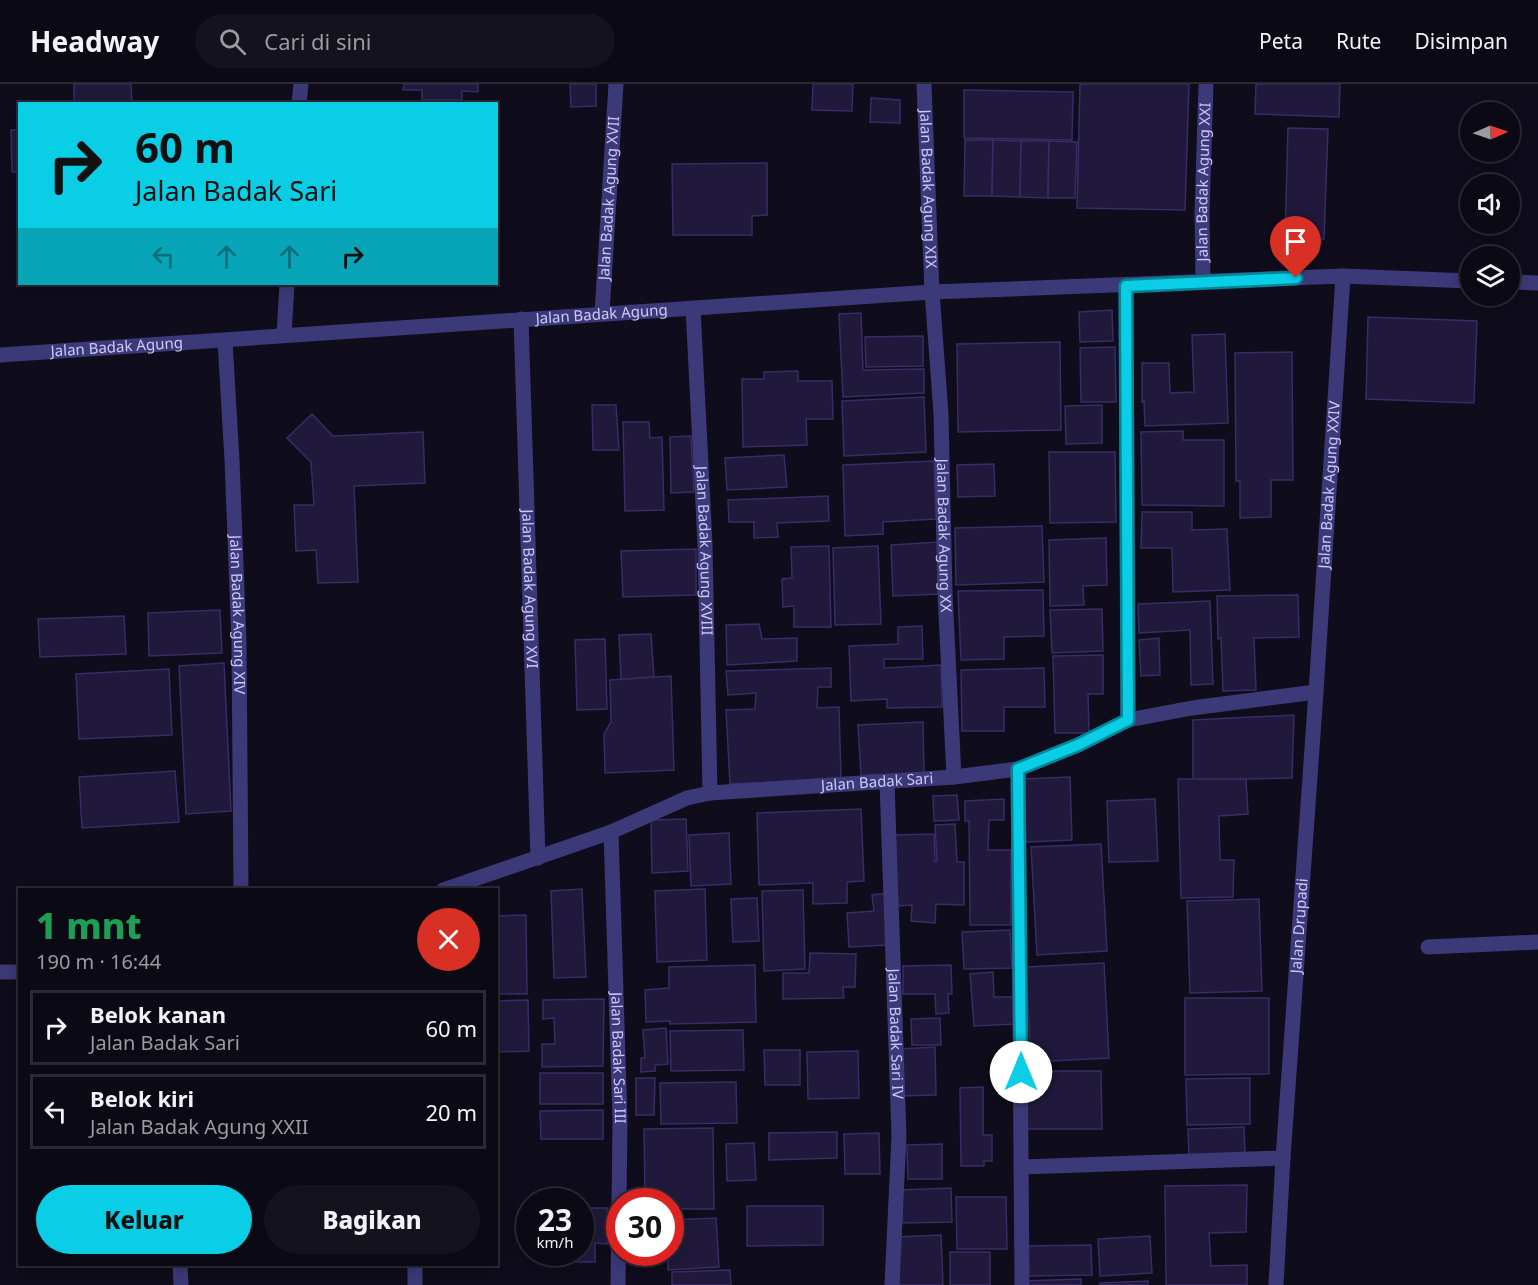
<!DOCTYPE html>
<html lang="id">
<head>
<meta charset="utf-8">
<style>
  :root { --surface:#0b0914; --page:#14121d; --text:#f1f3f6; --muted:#9a9aa0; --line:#2b2a34; --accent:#0acde6 }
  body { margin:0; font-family:"Noto Sans",sans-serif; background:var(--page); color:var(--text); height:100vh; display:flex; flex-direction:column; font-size:22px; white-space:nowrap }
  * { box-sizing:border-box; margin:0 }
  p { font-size:20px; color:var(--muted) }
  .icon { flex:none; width:33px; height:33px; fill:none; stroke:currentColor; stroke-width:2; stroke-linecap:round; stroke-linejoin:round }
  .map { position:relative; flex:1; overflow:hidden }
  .drawer { position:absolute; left:18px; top:804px; width:480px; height:378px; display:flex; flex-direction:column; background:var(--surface); border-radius:0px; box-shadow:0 3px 15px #0003,0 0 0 2px var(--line) }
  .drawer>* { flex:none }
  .top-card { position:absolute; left:18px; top:18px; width:480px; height:183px; border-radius:0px; box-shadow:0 3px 15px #0003,0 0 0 2px var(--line); background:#0acde6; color:#111; overflow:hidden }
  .needle { width:39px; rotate:88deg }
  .buttons { position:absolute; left:1460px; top:18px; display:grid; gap:12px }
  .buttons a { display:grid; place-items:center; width:60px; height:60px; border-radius:50%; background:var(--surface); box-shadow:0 3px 15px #0003,0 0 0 2px var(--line); font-size:30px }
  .speed { position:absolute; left:516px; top:1104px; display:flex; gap:12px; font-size:30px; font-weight:700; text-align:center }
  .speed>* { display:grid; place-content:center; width:78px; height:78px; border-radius:50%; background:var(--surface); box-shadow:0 3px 15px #0003,0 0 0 2px var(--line); line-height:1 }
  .speed small { font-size:15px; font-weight:400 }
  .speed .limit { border:9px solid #d22; background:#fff; color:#111 }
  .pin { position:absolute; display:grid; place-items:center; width:51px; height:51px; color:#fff; margin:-62px -26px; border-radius:50% 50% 50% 0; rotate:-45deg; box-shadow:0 0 6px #0007 }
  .pin .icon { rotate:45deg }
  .me { position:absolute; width:66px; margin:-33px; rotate:0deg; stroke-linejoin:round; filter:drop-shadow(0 0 4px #0008) }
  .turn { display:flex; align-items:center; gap:21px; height:126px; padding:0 18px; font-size:27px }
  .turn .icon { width:78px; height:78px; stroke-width:2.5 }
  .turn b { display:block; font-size:42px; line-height:51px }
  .lanes { display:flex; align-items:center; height:57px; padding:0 18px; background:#0003; justify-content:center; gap:30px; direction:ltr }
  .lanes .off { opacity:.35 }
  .round { display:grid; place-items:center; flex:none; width:63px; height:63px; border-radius:32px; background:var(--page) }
  .summary { display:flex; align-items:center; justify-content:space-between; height:102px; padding:0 18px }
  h1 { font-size:36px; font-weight:800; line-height:45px; color:#1e9e55 }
  .cta { display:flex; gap:12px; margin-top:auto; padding:12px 18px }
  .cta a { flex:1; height:69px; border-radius:36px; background:var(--accent); color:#111; font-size:24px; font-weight:800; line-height:69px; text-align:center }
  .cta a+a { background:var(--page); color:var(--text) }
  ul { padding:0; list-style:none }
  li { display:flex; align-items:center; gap:18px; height:75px; margin:0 12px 9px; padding:0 6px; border:3px solid var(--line); border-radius:0px }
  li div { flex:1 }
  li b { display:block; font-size:22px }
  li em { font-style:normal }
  header { display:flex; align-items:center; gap:36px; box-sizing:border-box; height:84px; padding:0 30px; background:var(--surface); border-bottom:2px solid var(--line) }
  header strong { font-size:28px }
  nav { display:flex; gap:33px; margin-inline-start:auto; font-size:21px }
  .search { width:420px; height:54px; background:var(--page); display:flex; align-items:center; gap:15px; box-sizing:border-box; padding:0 21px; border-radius:33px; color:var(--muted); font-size:22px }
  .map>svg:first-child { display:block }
  .building { fill:#20193b; stroke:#382c66; stroke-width:1.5 }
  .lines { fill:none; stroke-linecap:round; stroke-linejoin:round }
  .service { stroke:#3c3978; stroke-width:15 }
  .minor { stroke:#3c3978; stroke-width:15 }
  .route-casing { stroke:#068596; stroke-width:15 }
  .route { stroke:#0acde6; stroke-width:10 }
  .labels { text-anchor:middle; stroke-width:6; stroke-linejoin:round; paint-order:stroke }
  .street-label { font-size:15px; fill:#cfc8fd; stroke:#0f0c1b }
</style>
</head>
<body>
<header>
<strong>Headway</strong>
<div class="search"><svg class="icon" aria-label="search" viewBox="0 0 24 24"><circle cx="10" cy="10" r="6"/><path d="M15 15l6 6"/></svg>Cari di sini</div>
<nav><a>Peta</a><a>Rute</a><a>Disimpan</a></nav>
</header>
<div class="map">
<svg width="1538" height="1201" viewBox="0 0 1538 1201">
  <rect width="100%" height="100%" fill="#0f0c1b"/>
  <!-- building -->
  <g class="building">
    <polygon points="74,0 131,0 132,20 74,20"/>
    <polygon points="404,0 478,0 478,8 462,7 462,16 422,16 422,6 403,6"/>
    <polygon points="570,0 596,0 596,22 571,23"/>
    <polygon points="813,0 853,0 852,27 812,26"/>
    <polygon points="1080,0 1189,0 1185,126 1077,124"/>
    <polygon points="1256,0 1340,0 1339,33 1255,30"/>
    <polygon points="964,6 1073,8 1072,56 964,54"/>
    <polygon points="871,14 900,16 900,39 870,38"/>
    <polygon points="1288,44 1328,45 1324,155 1285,154"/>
    <polygon points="11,46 20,46 20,88 12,88"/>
    <polygon points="965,56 993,56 992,112 964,112"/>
    <polygon points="993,56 1021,57 1020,113 992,112"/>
    <polygon points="1021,57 1049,57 1048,114 1020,113"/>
    <polygon points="1049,57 1077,58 1075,114 1048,114"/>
    <polygon points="767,79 767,131 752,132 752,151 673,151 672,80"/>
    <polygon points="1112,226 1113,257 1080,258 1079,228"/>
    <polygon points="861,229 863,286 924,285 924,309 843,313 839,230"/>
    <polygon points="1368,233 1477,237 1474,319 1366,315"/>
    <polygon points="1225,250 1228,339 1145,342 1144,317 1142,318 1142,279 1169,279 1170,309 1194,308 1192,251"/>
    <polygon points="923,252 923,282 866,283 865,253"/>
    <polygon points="1060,258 1061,346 958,348 957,260"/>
    <polygon points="1115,263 1116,318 1081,318 1080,264"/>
    <polygon points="1292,268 1293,396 1271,396 1271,433 1240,434 1240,397 1236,397 1235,269"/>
    <polygon points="798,287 798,297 832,297 833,335 806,335 807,361 743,363 742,295 764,295 764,288"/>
    <polygon points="924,313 926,368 844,372 842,317"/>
    <polygon points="592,321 616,321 619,366 593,366"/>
    <polygon points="1102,321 1102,359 1066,360 1065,322"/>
    <polygon points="312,330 333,352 423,348 425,399 354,402 358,498 318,499 316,466 296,467 294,421 314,421 311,378 287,354"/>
    <polygon points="623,338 649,338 650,354 662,353 664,426 625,427"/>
    <polygon points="1183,347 1183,356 1224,356 1224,422 1142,421 1141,348"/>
    <polygon points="691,352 694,408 671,409 670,353"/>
    <polygon points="1049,368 1115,368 1116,438 1050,439"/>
    <polygon points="784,371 787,403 727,406 725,374"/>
    <polygon points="934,377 936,435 883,438 883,450 845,452 843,381"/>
    <polygon points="994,380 995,412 958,413 957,381"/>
    <polygon points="828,412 829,437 777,439 778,453 754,454 754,438 729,438 728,416"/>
    <polygon points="1142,428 1192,428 1192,446 1227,445 1230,506 1173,508 1172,464 1141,464"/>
    <polygon points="1042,442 1044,498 956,501 955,444"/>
    <polygon points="1106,454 1107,501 1083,502 1084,521 1050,522 1049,456"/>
    <polygon points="939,458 940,510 893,512 891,461"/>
    <polygon points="829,462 831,543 794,543 794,522 783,523 782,495 792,494 791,463"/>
    <polygon points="878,462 881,540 835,541 833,464"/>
    <polygon points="696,465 696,511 623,513 621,467"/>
    <polygon points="1043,506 1044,552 1004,553 1004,575 961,576 958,507"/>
    <polygon points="1298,511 1299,553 1254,554 1256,606 1223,607 1221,554 1218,555 1217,512"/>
    <polygon points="1210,517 1213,600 1191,601 1190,546 1139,549 1138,520"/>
    <polygon points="1102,525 1103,567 1052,569 1050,526"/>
    <polygon points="220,526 222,569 149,572 148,529"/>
    <polygon points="124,532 126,570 40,573 38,535"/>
    <polygon points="759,540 762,555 797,554 797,577 727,581 726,541"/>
    <polygon points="922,542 923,575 884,575 884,584 941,581 942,623 887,624 887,615 851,617 849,562 898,560 898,543"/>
    <polygon points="651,550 654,593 621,596 619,551"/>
    <polygon points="1159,554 1160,591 1141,592 1139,556"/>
    <polygon points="605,555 607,625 577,626 575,556"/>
    <polygon points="1103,571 1103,610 1088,610 1089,649 1055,649 1053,572"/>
    <polygon points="224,579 231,727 186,730 179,582"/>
    <polygon points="831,584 831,603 818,603 817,624 839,623 841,695 730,700 726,626 755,625 756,609 728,611 726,587"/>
    <polygon points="1044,584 1045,623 1004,623 1004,647 962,647 961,586"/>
    <polygon points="169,585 172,651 79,655 76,590"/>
    <polygon points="671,592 674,686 605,689 604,650 611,638 610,596"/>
    <polygon points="1294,631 1292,694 1193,696 1193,636"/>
    <polygon points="923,638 924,689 861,691 858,641"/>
    <polygon points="175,687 179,738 82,744 79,693"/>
    <polygon points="1070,693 1072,756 1026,758 1024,695"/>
    <polygon points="1178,695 1246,695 1248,730 1219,732 1220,776 1234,776 1233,813 1181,814"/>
    <polygon points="957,711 959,736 934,737 933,712"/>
    <polygon points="1004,715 1004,736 989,736 988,766 1011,766 1011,841 970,841 969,737 965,737 965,717"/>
    <polygon points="1155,715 1158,777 1109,778 1107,717"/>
    <polygon points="861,725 864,797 847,798 847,819 813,820 813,799 759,801 757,729"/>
    <polygon points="686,735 688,787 652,789 651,736"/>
    <polygon points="955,740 957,778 964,778 964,821 936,820 935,839 911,837 912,821 897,822 895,751 934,750 935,778 937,777 935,741"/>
    <polygon points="729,749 731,800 691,802 689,751"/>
    <polygon points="1101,760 1107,867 1037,871 1031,763"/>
    <polygon points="582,805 586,893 554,894 551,807"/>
    <polygon points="705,805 707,876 657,878 655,807"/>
    <polygon points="803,806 805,885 764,887 762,807"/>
    <polygon points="886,809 887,861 849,863 847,829 874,827 872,811"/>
    <polygon points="757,814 759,857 733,858 731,815"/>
    <polygon points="1259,815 1262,907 1190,909 1187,817"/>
    <polygon points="526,831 527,910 496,910 496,832"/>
    <polygon points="1010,846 1012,884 964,885 962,848"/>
    <polygon points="810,869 856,870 855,903 843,903 844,914 783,915 783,889 809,889"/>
    <polygon points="1104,879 1109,974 1031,978 1026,883"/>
    <polygon points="755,881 756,938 670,940 670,937 646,938 645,906 669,904 669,883"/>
    <polygon points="951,881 952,910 948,910 949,929 936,930 935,910 903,910 903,882"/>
    <polygon points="993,888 994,913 1014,913 1015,940 974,942 970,890"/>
    <polygon points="1185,914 1269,914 1269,990 1185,991"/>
    <polygon points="604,915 603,982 542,983 542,960 555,960 554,934 543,935 543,916"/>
    <polygon points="528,916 529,967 496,968 496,917"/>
    <polygon points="940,934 941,961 912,961 911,935"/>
    <polygon points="666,944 668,980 655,981 655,987 641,988 641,974 645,974 643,946"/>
    <polygon points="743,946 744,986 671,987 670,947"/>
    <polygon points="935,963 936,1011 900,1012 899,965"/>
    <polygon points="764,966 800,966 800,1001 765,1001"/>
    <polygon points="858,967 859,1014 808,1015 807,968"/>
    <polygon points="1024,987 1101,987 1102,1045 1024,1045"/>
    <rect x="540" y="989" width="63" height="31"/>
    <polygon points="636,994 655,994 654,1031 636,1031"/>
    <polygon points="1250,994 1250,1040 1187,1041 1186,995"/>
    <polygon points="736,998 737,1039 661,1040 660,999"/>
    <polygon points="983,1003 983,1051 992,1051 992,1077 984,1077 984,1082 961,1082 960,1004"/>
    <polygon points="603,1026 603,1055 541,1055 540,1027"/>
    <polygon points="1244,1043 1245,1069 1189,1071 1188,1045"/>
    <polygon points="713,1044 714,1125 670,1125 670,1118 645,1118 644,1045"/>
    <polygon points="837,1048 837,1074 769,1076 769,1049"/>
    <polygon points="879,1049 880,1090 845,1090 844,1050"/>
    <polygon points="754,1059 756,1096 727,1097 726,1060"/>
    <polygon points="942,1060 942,1095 908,1095 907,1061"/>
    <polygon points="1247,1101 1246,1148 1209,1149 1211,1182 1247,1181 1247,1201 1166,1201 1165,1102"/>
    <polygon points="951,1104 952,1138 902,1139 901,1106"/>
    <polygon points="956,1113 1006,1113 1007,1165 957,1165"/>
    <polygon points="747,1122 823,1122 823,1161 747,1162"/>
    <polygon points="580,1124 607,1124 607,1160 595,1159 595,1178 564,1178 564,1168 580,1168"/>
    <polygon points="716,1134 719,1183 668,1186 668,1174 650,1174 650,1168 670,1168 670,1136"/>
    <polygon points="941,1151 943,1201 899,1201 897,1153"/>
    <polygon points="1150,1152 1152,1189 1100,1192 1098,1155"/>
    <polygon points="1091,1161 1092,1191 1025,1192 1024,1162"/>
    <rect x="950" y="1168" width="40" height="33"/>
    <polygon points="730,1186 731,1201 672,1201 672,1188"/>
    <polygon points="1081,1195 1081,1201 1023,1201 1023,1197"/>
    <polygon points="1148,1197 1148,1201 1100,1201 1100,1199"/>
  </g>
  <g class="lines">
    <!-- service -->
    <polyline class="service" points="1021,1083 1283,1074"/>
    <!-- minor -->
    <g class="minor">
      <path id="s1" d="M924,0L932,208L941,330L945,509L954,693"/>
      <polyline points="299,20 301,0"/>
      <path id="s2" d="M1203,197L1202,129L1206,0"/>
      <polyline points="1509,198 1538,199"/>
      <polyline points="1126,202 1128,636"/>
      <path id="s3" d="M693,224L705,460L710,709"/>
      <path id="s4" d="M602,230L616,0"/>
      <path id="s5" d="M521,235L538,774"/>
      <polyline points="284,251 287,200"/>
      <path id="s6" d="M225,257L232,376L239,558L241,806"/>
      <path id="s7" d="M0,271L932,208L1343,192L1470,197"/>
      <polyline points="1018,685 1022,1201"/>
      <path id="s8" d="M887,698L899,1052L892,1201"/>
      <path id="s9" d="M611,748L620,1036L618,1201"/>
      <path id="s10" d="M443,806L611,748L687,714L710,709L954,693L1018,685L1078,661L1128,636L1192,624L1316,608"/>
      <polyline points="1428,863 1538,858"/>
      <polyline points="0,888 20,888"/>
      <polyline points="180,1180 181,1201"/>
      <polyline points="415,1180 415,1201"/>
      <path id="s11" d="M1276,1201L1283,1074L1316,608L1343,192"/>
    </g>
  </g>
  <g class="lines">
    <!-- route casing -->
    <g class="route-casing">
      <polyline id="route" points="1021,988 1018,685 1078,661 1128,636 1126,202 1296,194"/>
    </g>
    <!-- route -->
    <use href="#route" class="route"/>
  </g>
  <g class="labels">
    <!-- street labels -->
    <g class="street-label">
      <text dy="5" stroke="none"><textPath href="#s2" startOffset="99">Jalan Badak Agung XXI</textPath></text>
      <text dy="5" stroke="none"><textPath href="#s1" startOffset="105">Jalan Badak Agung XIX</textPath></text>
      <text dy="5" stroke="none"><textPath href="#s4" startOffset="116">Jalan Badak Agung XVII</textPath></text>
      <text dy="5" stroke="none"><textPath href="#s7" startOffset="603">Jalan Badak Agung</textPath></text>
      <text dy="5" stroke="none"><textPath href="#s7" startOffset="117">Jalan Badak Agung</textPath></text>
      <text dy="5" stroke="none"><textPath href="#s11" startOffset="802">Jalan Badak Agung XXIV</textPath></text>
      <text dy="5" stroke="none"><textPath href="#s1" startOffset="452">Jalan Badak Agung XX</textPath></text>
      <text dy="5" stroke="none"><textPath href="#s3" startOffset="243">Jalan Badak Agung XVIII</textPath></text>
      <text dy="5" stroke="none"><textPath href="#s5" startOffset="270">Jalan Badak Agung XVI</textPath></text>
      <text dy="5" stroke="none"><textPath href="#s6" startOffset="274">Jalan Badak Agung XIV</textPath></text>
      <text dy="5" stroke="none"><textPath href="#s10" startOffset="452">Jalan Badak Sari</textPath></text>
      <text dy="5" stroke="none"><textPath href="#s11" startOffset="360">Jalan Drupadi</textPath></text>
      <text dy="5" stroke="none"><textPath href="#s8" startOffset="252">Jalan Badak Sari IV</textPath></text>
      <text dy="5" stroke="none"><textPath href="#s9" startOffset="226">Jalan Badak Sari III</textPath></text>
    </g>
  </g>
</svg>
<div class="buttons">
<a><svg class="needle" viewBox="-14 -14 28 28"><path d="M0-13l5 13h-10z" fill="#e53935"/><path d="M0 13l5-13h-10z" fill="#9a9aa0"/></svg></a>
<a><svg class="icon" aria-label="sound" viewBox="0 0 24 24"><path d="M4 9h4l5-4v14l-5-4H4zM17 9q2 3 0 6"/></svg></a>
<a><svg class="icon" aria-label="layers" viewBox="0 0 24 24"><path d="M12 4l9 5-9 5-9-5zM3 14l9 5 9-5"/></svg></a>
</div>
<div class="speed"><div>23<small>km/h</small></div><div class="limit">30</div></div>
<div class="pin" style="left:1296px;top:194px;background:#d93025"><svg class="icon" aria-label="arrive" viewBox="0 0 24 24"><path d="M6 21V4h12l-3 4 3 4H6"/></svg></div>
<svg class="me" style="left:1021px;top:988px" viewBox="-20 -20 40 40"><circle r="19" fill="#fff"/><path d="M0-13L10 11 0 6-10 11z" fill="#0acde6"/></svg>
<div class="top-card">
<div class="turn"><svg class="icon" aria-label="right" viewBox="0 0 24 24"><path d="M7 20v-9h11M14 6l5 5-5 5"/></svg><div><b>60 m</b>Jalan Badak Sari</div></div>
<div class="lanes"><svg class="icon off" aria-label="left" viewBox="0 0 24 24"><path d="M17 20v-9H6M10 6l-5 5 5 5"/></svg><svg class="icon off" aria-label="ahead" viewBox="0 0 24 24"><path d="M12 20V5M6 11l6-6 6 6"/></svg><svg class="icon off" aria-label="ahead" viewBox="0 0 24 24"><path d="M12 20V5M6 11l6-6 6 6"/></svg><svg class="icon" aria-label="right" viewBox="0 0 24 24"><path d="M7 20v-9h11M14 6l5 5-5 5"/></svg></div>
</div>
<section class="drawer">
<div class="summary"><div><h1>1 mnt</h1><p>190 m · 16:44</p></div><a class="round" style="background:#d93025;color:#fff"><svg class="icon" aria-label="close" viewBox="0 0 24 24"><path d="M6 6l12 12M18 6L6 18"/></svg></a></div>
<ul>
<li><svg class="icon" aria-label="right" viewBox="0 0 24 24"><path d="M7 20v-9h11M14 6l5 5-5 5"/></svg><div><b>Belok kanan</b><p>Jalan Badak Sari</p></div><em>60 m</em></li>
<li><svg class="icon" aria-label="left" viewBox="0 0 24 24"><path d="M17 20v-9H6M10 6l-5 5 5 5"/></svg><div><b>Belok kiri</b><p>Jalan Badak Agung XXII</p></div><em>20 m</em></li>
</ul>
<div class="cta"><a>Keluar</a><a>Bagikan</a></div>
</section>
</div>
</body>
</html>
